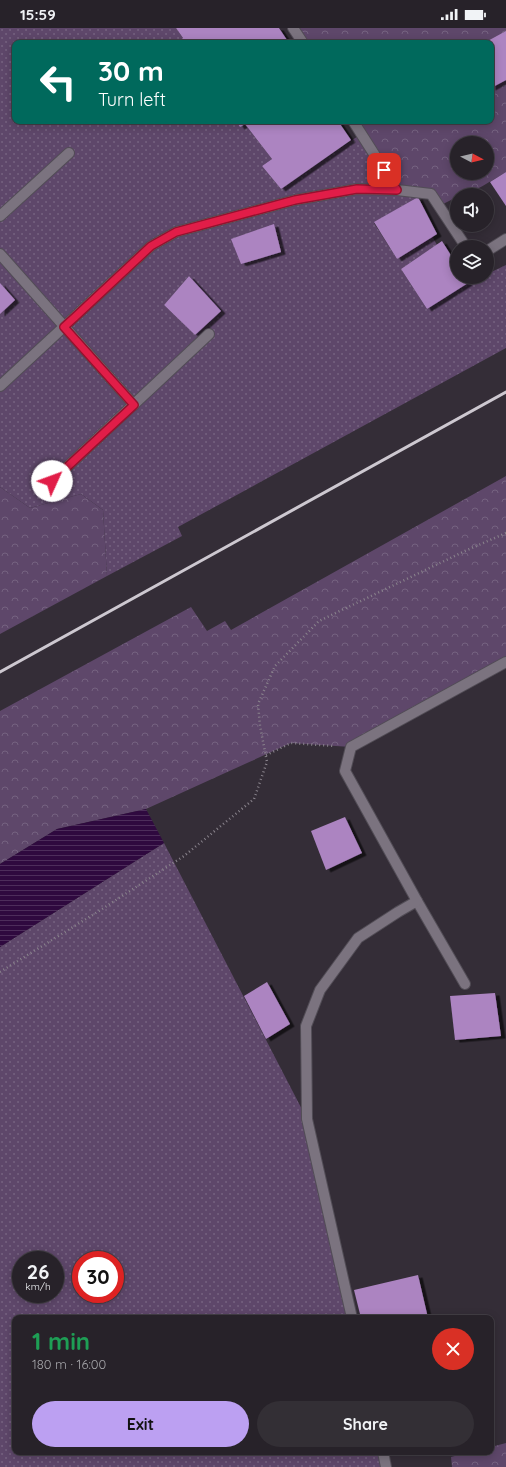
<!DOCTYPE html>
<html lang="en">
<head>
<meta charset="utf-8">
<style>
  :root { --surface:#272229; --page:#332f35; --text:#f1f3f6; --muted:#a4a4a8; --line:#433f46; --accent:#bca0f2 }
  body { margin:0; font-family:Quicksand,sans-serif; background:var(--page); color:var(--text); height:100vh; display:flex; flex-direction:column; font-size:15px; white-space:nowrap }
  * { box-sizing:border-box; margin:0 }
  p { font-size:13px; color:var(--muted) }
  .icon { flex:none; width:22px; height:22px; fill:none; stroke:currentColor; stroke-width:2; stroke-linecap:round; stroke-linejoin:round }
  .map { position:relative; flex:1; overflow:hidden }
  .details { position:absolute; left:12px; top:1287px; width:482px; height:140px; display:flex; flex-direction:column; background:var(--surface); border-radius:8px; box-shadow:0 2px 10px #0003,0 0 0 1px var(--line) }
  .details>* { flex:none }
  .top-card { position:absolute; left:12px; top:12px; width:482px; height:84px; border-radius:8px; box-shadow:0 2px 10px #0003,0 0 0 1px var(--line); background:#00695c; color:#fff; overflow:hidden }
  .needle { width:26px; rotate:97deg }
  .tools { position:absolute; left:450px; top:108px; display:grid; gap:8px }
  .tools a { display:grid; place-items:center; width:44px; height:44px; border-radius:50%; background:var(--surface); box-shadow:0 2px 10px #0003,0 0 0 1px var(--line); font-size:20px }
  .speed { position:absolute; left:12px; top:1223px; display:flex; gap:8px; font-size:20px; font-weight:700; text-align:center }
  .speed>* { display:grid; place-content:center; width:52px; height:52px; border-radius:50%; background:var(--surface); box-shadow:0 2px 10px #0003,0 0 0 1px var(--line); line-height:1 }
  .speed small { font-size:10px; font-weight:400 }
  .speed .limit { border:6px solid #d22; background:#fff; color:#111 }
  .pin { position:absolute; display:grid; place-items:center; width:34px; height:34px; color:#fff; margin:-17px; border-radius:8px; box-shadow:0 2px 6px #0006 }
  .me { position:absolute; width:44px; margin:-22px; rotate:47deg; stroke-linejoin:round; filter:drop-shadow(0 0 3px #0008) }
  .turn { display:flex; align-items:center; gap:14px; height:84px; padding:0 20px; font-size:18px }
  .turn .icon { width:52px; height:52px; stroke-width:2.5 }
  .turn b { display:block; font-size:28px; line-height:34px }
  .round { display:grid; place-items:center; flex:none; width:42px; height:42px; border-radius:21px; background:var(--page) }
  .headline { display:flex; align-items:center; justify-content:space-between; height:68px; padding:0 20px }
  h1 { font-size:24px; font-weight:800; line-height:30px; color:#1e9e55 }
  .button { display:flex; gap:8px; margin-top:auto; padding:8px 20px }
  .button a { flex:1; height:46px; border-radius:24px; background:var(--accent); color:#111; font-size:16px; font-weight:800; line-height:46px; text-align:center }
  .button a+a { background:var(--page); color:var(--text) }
  .status { display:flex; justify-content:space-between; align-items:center; height:28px; padding:0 20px; background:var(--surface); direction:ltr }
  .status svg { height:11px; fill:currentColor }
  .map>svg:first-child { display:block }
  .grass { fill:url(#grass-dots); fill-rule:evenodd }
  .forest { fill:url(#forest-crowns); fill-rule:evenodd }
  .water { fill:url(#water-rules) }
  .building { fill:#ac84c1; filter:url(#shadow) }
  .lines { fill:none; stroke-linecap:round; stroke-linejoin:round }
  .minor-casing { stroke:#524d56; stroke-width:12 }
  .path { stroke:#8a848d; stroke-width:2.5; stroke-dasharray:1 3; stroke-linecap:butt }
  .minor { stroke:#7b737f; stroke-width:10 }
  .rail { stroke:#cdc8d0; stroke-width:3 }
  .route-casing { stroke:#92132f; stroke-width:10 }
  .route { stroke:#e11d48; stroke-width:7 }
</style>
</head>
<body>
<div class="status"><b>15:59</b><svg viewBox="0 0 49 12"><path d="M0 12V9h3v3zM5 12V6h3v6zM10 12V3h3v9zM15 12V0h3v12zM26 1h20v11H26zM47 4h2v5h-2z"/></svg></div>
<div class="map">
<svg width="506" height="1439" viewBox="0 0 506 1439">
  <defs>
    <pattern id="grass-dots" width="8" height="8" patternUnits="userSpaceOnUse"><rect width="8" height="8" fill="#5e476a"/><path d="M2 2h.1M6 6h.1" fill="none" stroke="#756280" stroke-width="1.8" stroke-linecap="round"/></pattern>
    <pattern id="forest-crowns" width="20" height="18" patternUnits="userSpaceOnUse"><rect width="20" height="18" fill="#5e476a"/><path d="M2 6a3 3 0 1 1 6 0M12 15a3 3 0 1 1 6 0" fill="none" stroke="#756280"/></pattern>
    <pattern id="water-rules" width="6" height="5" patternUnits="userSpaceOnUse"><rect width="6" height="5" fill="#2f093f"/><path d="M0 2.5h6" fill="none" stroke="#4d2d5b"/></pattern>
    <filter id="shadow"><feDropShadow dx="4.5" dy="2.5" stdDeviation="0" flood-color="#0009"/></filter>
  </defs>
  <rect width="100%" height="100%" fill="#342d37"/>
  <!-- grass -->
  <g class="grass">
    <path d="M0,0H176L183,10L176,15H15V93H236L245,96L272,131L262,138L281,161L361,106L418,169L374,195L397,231L432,208L437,217L401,241L427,281C444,272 468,249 487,249V246L506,237V320L178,499L182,508L107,548L103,482L81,466L30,480L0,459ZM189,248L221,283L195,307L164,277Z"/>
    <path d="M164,815L307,1091L352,1290H15V1424H383L386,1439H0V919ZM21,1232H55V1266H21ZM81,1232H115V1266H81Z"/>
  </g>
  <!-- forest -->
  <g class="forest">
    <path d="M293,0H506V144C494,151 471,167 457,167V169L439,178L431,166L397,162L353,93H491V15H303ZM457,115H487V145H457Z"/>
    <polygon points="506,448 506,634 351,719 291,715 146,781 57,801 0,836 0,683 191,579 207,603 225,593 231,602"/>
    <polygon points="0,459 30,480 81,466 103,482 107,548 0,606"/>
    <polygon points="506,1415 506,1439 452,1439 451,1429 470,1424 491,1424 491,1419"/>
  </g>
  <!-- water -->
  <polygon class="water" points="146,781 164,815 0,919 0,836 57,801"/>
  <!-- building -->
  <g class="building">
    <polygon points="176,0 279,0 289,15 176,15 183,10"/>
    <polygon points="506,3 506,52 491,60 491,15 484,15"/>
    <polygon points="236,93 338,93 351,112 281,161 262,138 272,131 245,96 240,99"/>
    <polygon points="506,144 506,178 490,154"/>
    <polygon points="418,169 437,206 397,231 374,194"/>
    <polygon points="274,196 281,224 241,236 231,211"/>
    <polygon points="442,213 457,237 457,249 464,249 468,255 427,281 401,241"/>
    <polygon points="189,248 221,283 195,307 164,277"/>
    <polygon points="0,255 15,272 0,286"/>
    <polygon points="345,789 362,825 326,842 311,803"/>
    <polygon points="267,954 290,996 266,1011 244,968"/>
    <polygon points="495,965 501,1008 455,1012 450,968"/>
    <polygon points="418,1247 428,1290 361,1290 354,1262"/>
  </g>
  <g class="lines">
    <!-- minor casing -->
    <g class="minor-casing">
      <g id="minor">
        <polyline points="293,0 303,15"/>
        <polyline points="353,93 397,162 431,166 466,219"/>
        <polyline points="0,188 69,125"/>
        <polyline points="487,223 506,211"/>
        <polyline points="0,226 134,377"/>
        <polyline points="0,358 151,218 176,204 295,172 357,161 397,162"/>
        <polyline points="52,453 209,306"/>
        <polyline points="417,873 465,956"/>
        <polyline points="352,1290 307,1091 306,998 320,962 358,910 398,884 417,873 345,743 351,719 506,634"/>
        <polyline points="383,1424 386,1439"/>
      </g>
    </g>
    <!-- path -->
    <g class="path">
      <polyline points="266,727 291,715 334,718"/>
      <polyline points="0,944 99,883 184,828 254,771 267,734 260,698 258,676 275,638 319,593 465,523 506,505"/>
    </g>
    <!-- minor -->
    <use href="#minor" class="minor"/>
    <!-- rail -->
    <polyline class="rail" points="0,644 506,364"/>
  </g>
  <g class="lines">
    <!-- route casing -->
    <g class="route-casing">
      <polyline id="route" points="52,453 134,377 64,299 75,289 151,218 176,204 295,172 357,161 397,162 384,142"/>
    </g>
    <!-- route -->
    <use href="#route" class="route"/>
  </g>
</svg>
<div class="tools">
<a><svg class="needle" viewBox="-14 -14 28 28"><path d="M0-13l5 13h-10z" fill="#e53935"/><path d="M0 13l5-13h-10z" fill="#a4a4a8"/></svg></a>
<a><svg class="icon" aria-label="sound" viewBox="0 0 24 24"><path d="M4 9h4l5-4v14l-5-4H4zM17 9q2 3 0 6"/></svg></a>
<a><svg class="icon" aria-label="layers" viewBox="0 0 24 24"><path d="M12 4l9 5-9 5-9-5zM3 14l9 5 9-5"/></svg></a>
</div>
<div class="speed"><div>26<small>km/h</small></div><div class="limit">30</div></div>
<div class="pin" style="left:384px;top:142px;background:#d93025"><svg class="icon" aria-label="arrive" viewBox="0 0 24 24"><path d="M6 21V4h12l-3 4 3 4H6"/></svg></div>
<svg class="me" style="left:52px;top:453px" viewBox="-20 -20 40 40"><circle r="19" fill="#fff"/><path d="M0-13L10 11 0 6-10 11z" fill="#e11d48"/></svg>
<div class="top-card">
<div class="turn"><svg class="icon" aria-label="left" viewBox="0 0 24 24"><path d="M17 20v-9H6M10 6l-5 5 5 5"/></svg><div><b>30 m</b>Turn left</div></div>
</div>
<section class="details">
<div class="headline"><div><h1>1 min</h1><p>180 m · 16:00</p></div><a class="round" style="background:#d93025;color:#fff"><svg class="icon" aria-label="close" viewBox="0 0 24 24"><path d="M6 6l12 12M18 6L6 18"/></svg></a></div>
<div class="button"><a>Exit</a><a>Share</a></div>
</section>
</div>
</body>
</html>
